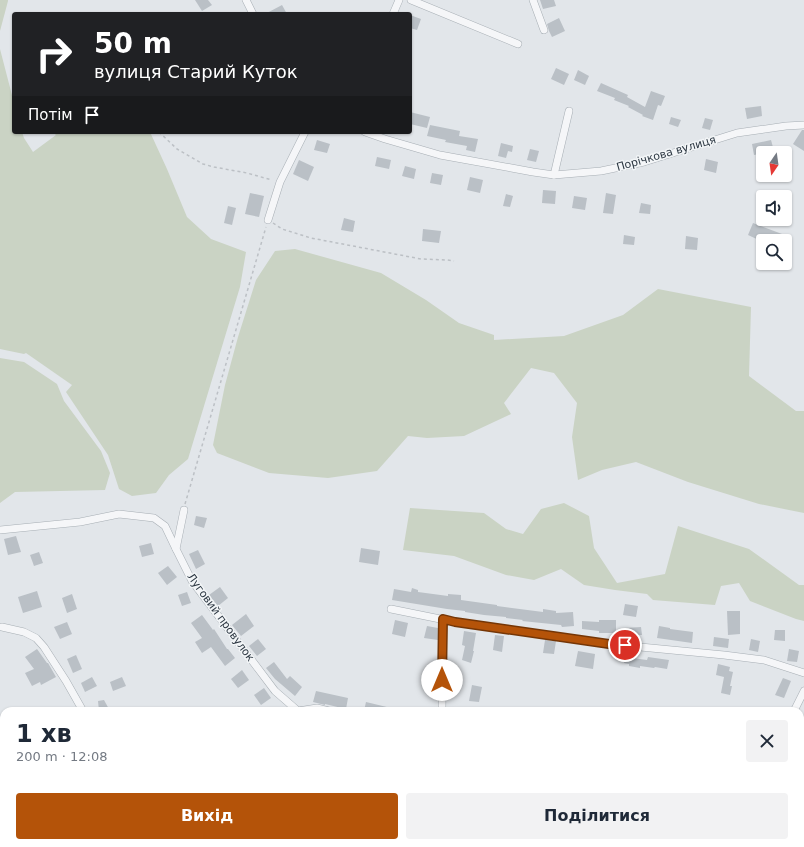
<!DOCTYPE html>
<html lang="uk">
<head>
<meta charset="utf-8">
<style>
  :root { --surface:#fff; --page:#f2f2f3; --text:#1f2937; --muted:#747a83; --accent:#b45309 }
  body { margin:0; font-family:"DejaVu Sans",sans-serif; background:var(--page); color:var(--text); height:100vh; display:flex; flex-direction:column; font-size:15px; white-space:nowrap }
  * { box-sizing:border-box; margin:0 }
  p { font-size:13px; color:var(--muted) }
  .icon { flex:none; width:22px; height:22px; fill:none; stroke:currentColor; stroke-width:2; stroke-linecap:round; stroke-linejoin:round }
  .map { position:relative; flex:1; overflow:hidden }
  .side { position:absolute; left:0px; top:707px; width:804px; height:140px; display:flex; flex-direction:column; background:var(--surface); border-radius:12px 12px 0 0; box-shadow:0 1px 3px #0004 }
  .side>* { flex:none }
  .guide { position:absolute; left:12px; top:12px; width:400px; height:122px; border-radius:4px; box-shadow:0 1px 3px #0004; background:#202124; color:#fff; overflow:hidden }
  .needle { width:26px; rotate:193deg }
  .buttons { position:absolute; left:756px; top:146px; display:grid; gap:8px }
  .buttons a { display:grid; place-items:center; width:36px; height:36px; border-radius:4px; background:var(--surface); box-shadow:0 1px 3px #0004; font-size:20px }
  .pin { position:absolute; display:grid; place-items:center; width:34px; height:34px; color:#fff; margin:-17px; border:2px solid #fff; border-radius:50%; box-shadow:0 1px 4px #0007 }
  .me { position:absolute; width:44px; margin:-22px; rotate:0deg; stroke-linejoin:round; filter:drop-shadow(0 0 3px #0008) }
  .turn { display:flex; align-items:center; gap:14px; height:84px; padding:0 16px; font-size:18px }
  .turn .icon { width:52px; height:52px; stroke-width:2.5 }
  .turn b { display:block; font-size:28px; line-height:34px }
  .then { display:flex; align-items:center; height:38px; padding:0 16px; background:#0003; gap:8px; font-size:15px }
  .round { display:grid; place-items:center; flex:none; width:42px; height:42px; border-radius:4px; background:var(--page) }
  .headline { display:flex; align-items:center; justify-content:space-between; height:68px; padding:0 16px }
  h1 { font-size:24px; font-weight:600; line-height:30px }
  .primary-button { display:flex; gap:8px; margin-top:auto; padding:8px 16px }
  .primary-button a { flex:1; height:46px; border-radius:4px; background:var(--accent); color:#fff; font-size:16px; font-weight:600; line-height:46px; text-align:center }
  .primary-button a+a { background:var(--page); color:var(--text) }
  .map>svg:first-child { display:block }
  .green { fill:#cad3c4 }
  .building { fill:#bac0c6 }
  .lines { fill:none; stroke-linecap:round; stroke-linejoin:round }
  .minor-casing { stroke:#a7aeb4; stroke-width:8 }
  .path { stroke:#bcc0c5; stroke-width:1.5; stroke-dasharray:3 3; stroke-linecap:butt }
  .minor { stroke:#f5f6f8; stroke-width:7 }
  .route-casing { stroke:#753606; stroke-width:10 }
  .route { stroke:#b45309; stroke-width:7 }
  .labels { text-anchor:middle; stroke-width:3; stroke-linejoin:round; paint-order:stroke }
  .street-label { font-size:11px; fill:#2b3641; stroke:#f2f5f7 }
</style>
</head>
<body>
<div class="map">
<svg width="804" height="847" viewBox="0 0 804 847">
  <rect width="100%" height="100%" fill="#e2e6ea"/>
  <!-- green -->
  <g class="green">
    <polygon points="0,0 8,0 8,1 0,31"/>
    <polygon points="0,49 14,103 14,132 22,132 24,138 33,152 56,135 53,132 150,132 167,169 187,217 211,239 246,252 240,287 188,459 169,475 156,493 132,496 119,489 108,455 66,392 72,385 26,353 24,354 0,349"/>
    <polygon points="295,249 381,273 426,300 459,323 494,335 494,340 564,336 623,315 658,289 751,307 749,376 796,411 804,411 804,513 759,504 688,482 636,462 602,470 578,480 572,437 577,403 554,373 531,368 504,403 511,414 464,436 427,438 408,436 377,471 328,478 269,473 217,453 213,445 225,385 238,337 256,280 275,251"/>
    <polygon points="0,358 24,362 57,384 64,401 101,451 110,473 105,490 15,492 0,503"/>
    <polygon points="564,503 589,516 594,548 617,583 665,574 678,526 749,549 799,585 804,585 804,621 796,619 750,601 739,583 721,586 715,605 653,600 647,594 615,590 584,585 561,569 534,580 506,575 454,556 403,550 410,508 484,513 506,529 523,534 541,509"/>
    <polygon points="0,781 4,781 4,843 91,843 93,847 0,847"/>
    <polygon points="330,843 453,843 453,847 331,847"/>
  </g>
  <!-- building -->
  <g class="building">
    <polygon points="195,0 208,0 212,5 202,11"/>
    <polygon points="540,0 554,0 556,6 543,9"/>
    <polygon points="282,5 287,14 265,14"/>
    <polygon points="410,15 421,19 417,30 410,28"/>
    <polygon points="559,18 565,31 552,37 549,31 547,24"/>
    <polygon points="556,68 569,74 564,85 551,79"/>
    <polygon points="578,70 589,76 585,85 574,80"/>
    <polygon points="601,83 628,95 627,97 645,107 651,91 665,96 661,106 658,105 653,120 642,116 643,115 628,107 629,106 614,100 615,98 597,91"/>
    <polygon points="761,106 762,116 747,119 745,108"/>
    <polygon points="410,112 430,117 427,128 410,124"/>
    <polygon points="671,117 681,120 678,127 669,124"/>
    <polygon points="705,118 713,120 710,130 702,128"/>
    <polygon points="430,125 460,131 459,136 478,139 475,152 466,150 467,146 445,142 446,140 427,136"/>
    <polygon points="802,130 804,130 804,151 793,144"/>
    <polygon points="317,140 330,144 327,153 314,150"/>
    <polygon points="771,140 774,151 754,155 752,144"/>
    <polygon points="501,143 513,146 512,152 508,151 506,158 498,156"/>
    <polygon points="530,149 539,151 536,162 527,160"/>
    <polygon points="377,157 391,160 389,169 375,166"/>
    <polygon points="706,159 718,162 716,173 704,170"/>
    <polygon points="299,160 314,167 308,181 293,174"/>
    <polygon points="405,166 416,169 414,179 402,176"/>
    <polygon points="432,173 443,175 441,185 430,183"/>
    <polygon points="470,177 483,180 480,193 467,190"/>
    <polygon points="543,190 556,191 555,204 542,203"/>
    <polygon points="250,193 264,196 259,217 245,214"/>
    <polygon points="606,193 616,195 613,214 603,213"/>
    <polygon points="506,194 513,196 510,207 503,206"/>
    <polygon points="574,196 587,198 585,210 572,208"/>
    <polygon points="641,203 651,205 650,214 639,213"/>
    <polygon points="228,206 236,208 232,225 224,223"/>
    <polygon points="344,218 355,221 353,232 341,230"/>
    <polygon points="753,223 782,234 780,241 761,241 748,235"/>
    <polygon points="423,229 441,231 439,243 422,241"/>
    <polygon points="624,235 635,237 634,245 623,244"/>
    <polygon points="686,236 698,238 697,250 685,249"/>
    <polygon points="196,516 207,518 204,528 194,525"/>
    <polygon points="16,536 21,552 8,555 4,539"/>
    <polygon points="151,543 154,554 142,557 139,546"/>
    <polygon points="361,548 380,551 378,565 359,562"/>
    <polygon points="198,550 205,564 196,569 189,554"/>
    <polygon points="39,552 43,563 34,566 30,555"/>
    <polygon points="168,566 177,577 167,585 158,573"/>
    <polygon points="220,587 228,598 218,606 209,595"/>
    <polygon points="412,588 418,590 418,592 448,596 448,594 461,595 461,600 497,605 497,606 543,612 543,609 556,611 556,613 573,612 574,626 562,627 561,625 522,621 523,620 506,618 506,617 484,615 465,612 465,611 447,609 392,600 394,589 411,592"/>
    <polygon points="37,591 42,607 23,613 18,597"/>
    <polygon points="187,592 191,603 182,606 178,595"/>
    <polygon points="72,594 77,609 67,613 62,598"/>
    <polygon points="625,604 638,606 636,617 623,615"/>
    <polygon points="727,611 740,611 740,634 728,635"/>
    <polygon points="246,614 254,626 241,636 232,625"/>
    <polygon points="202,615 213,630 214,629 227,649 228,649 235,658 225,666 211,647 202,653 195,642 202,638 191,623"/>
    <polygon points="395,620 408,623 405,637 392,634"/>
    <polygon points="599,620 616,620 616,633 599,633 599,631 582,629 582,621 599,622"/>
    <polygon points="67,622 72,634 60,639 54,627"/>
    <polygon points="427,626 438,628 438,640 424,638"/>
    <polygon points="659,626 670,628 670,629 693,632 692,643 657,638"/>
    <polygon points="641,627 642,635 624,636 624,628"/>
    <polygon points="775,630 785,630 785,641 774,640"/>
    <polygon points="464,631 476,633 473,651 474,651 471,663 462,660 465,646 462,645"/>
    <polygon points="495,635 504,636 502,652 493,650"/>
    <polygon points="714,637 729,639 728,648 713,646"/>
    <polygon points="258,639 266,649 257,656 249,646"/>
    <polygon points="751,639 760,641 758,652 749,650"/>
    <polygon points="545,640 556,641 554,654 543,653"/>
    <polygon points="37,649 47,663 48,663 56,677 41,685 40,682 32,686 25,673 34,669 25,657"/>
    <polygon points="789,649 799,651 797,662 787,661"/>
    <polygon points="578,651 595,654 593,669 575,666"/>
    <polygon points="76,655 82,669 73,673 67,659"/>
    <polygon points="625,657 647,660 648,657 669,660 667,669 655,667 654,668 640,666 640,668 629,666 629,664 624,663"/>
    <polygon points="274,662 287,679 290,676 302,687 295,696 275,679 266,668"/>
    <polygon points="718,664 730,667 729,671 733,672 730,686 732,686 730,695 721,693 724,677 716,675"/>
    <polygon points="242,670 249,680 238,688 231,679"/>
    <polygon points="92,677 97,686 85,692 81,683"/>
    <polygon points="122,677 126,686 113,691 110,682"/>
    <polygon points="783,678 791,681 784,698 775,695"/>
    <polygon points="472,685 482,687 479,702 469,701"/>
    <polygon points="264,688 271,698 261,705 254,695"/>
    <polygon points="316,691 348,698 346,709 325,704 325,705 313,702"/>
    <polygon points="104,700 110,711 99,711 98,701"/>
    <polygon points="366,702 391,708 391,711 364,711"/>
  </g>
  <g class="lines">
    <!-- minor casing -->
    <g class="minor-casing">
      <g id="minor">
        <polyline points="246,0 253,14"/>
        <polyline points="411,0 518,44"/>
        <polyline points="533,0 544,30"/>
        <polyline points="393,14 399,0"/>
        <polyline points="365,132 385,139 440,155 533,172 554,175 601,171 644,162 737,133 786,126 804,125"/>
        <polyline points="554,175 569,111"/>
        <polyline points="268,220 280,182 305,132"/>
        <polyline points="184,510 176,549 192,581 275,691 298,711 317,708 329,711"/>
        <polyline points="0,530 80,522 119,514 154,518 165,526 176,549"/>
        <polyline points="391,609 455,622 609,644 724,655 764,660 804,673"/>
        <polyline points="2,627 24,632 36,638 44,647 66,681 83,711"/>
        <polyline points="442,711 443,619"/>
        <polyline points="794,711 804,691"/>
        <polyline points="155,843 158,847"/>
        <polyline points="590,843 593,847"/>
        <polyline points="238,847 241,843"/>
        <polyline points="569,847 571,843"/>
      </g>
    </g>
    <!-- path -->
    <g class="path">
      <polyline points="159,132 177,149 203,164 214,167 247,173 272,180"/>
      <polyline points="273,223 282,229 311,238 421,259 447,260 454,261"/>
      <polyline points="185,504 266,227"/>
    </g>
    <!-- minor -->
    <use href="#minor" class="minor"/>
  </g>
  <g class="lines">
    <!-- route casing -->
    <g class="route-casing">
      <polyline id="route" points="442,680 443,619 455,622 609,644 625,645"/>
    </g>
    <!-- route -->
    <use href="#route" class="route"/>
  </g>
  <g class="labels">
    <!-- street labels -->
    <g class="street-label">
      <text transform="translate(666 153) rotate(-16)" y="4">Порічкова вулиця</text>
      <text transform="translate(221 617) rotate(54)" y="4">Луговий провулок</text>
    </g>
  </g>
</svg>
<div class="buttons">
<a><svg class="needle" viewBox="-14 -14 28 28"><path d="M0-13l5 13h-10z" fill="#e53935"/><path d="M0 13l5-13h-10z" fill="#747a83"/></svg></a>
<a><svg class="icon" aria-label="sound" viewBox="0 0 24 24"><path d="M4 9h4l5-4v14l-5-4H4zM17 9q2 3 0 6"/></svg></a>
<a><svg class="icon" aria-label="search" viewBox="0 0 24 24"><circle cx="10" cy="10" r="6"/><path d="M15 15l6 6"/></svg></a>
</div>
<div class="pin" style="left:625px;top:645px;background:#d93025"><svg class="icon" aria-label="arrive" viewBox="0 0 24 24"><path d="M6 21V4h12l-3 4 3 4H6"/></svg></div>
<svg class="me" style="left:442px;top:680px" viewBox="-20 -20 40 40"><circle r="19" fill="#fff"/><path d="M0-13L10 11 0 6-10 11z" fill="#b45309"/></svg>
<div class="guide">
<div class="turn"><svg class="icon" aria-label="right" viewBox="0 0 24 24"><path d="M7 20v-9h11M14 6l5 5-5 5"/></svg><div><b>50 m</b>вулиця Старий Куток</div></div>
<div class="then">Потім<svg class="icon" aria-label="arrive" viewBox="0 0 24 24"><path d="M6 21V4h12l-3 4 3 4H6"/></svg></div>
</div>
<section class="side">
<div class="headline"><div><h1>1 хв</h1><p>200 m · 12:08</p></div><a class="round"><svg class="icon" aria-label="close" viewBox="0 0 24 24"><path d="M6 6l12 12M18 6L6 18"/></svg></a></div>
<div class="primary-button"><a>Вихід</a><a>Поділитися</a></div>
</section>
</div>
</body>
</html>
